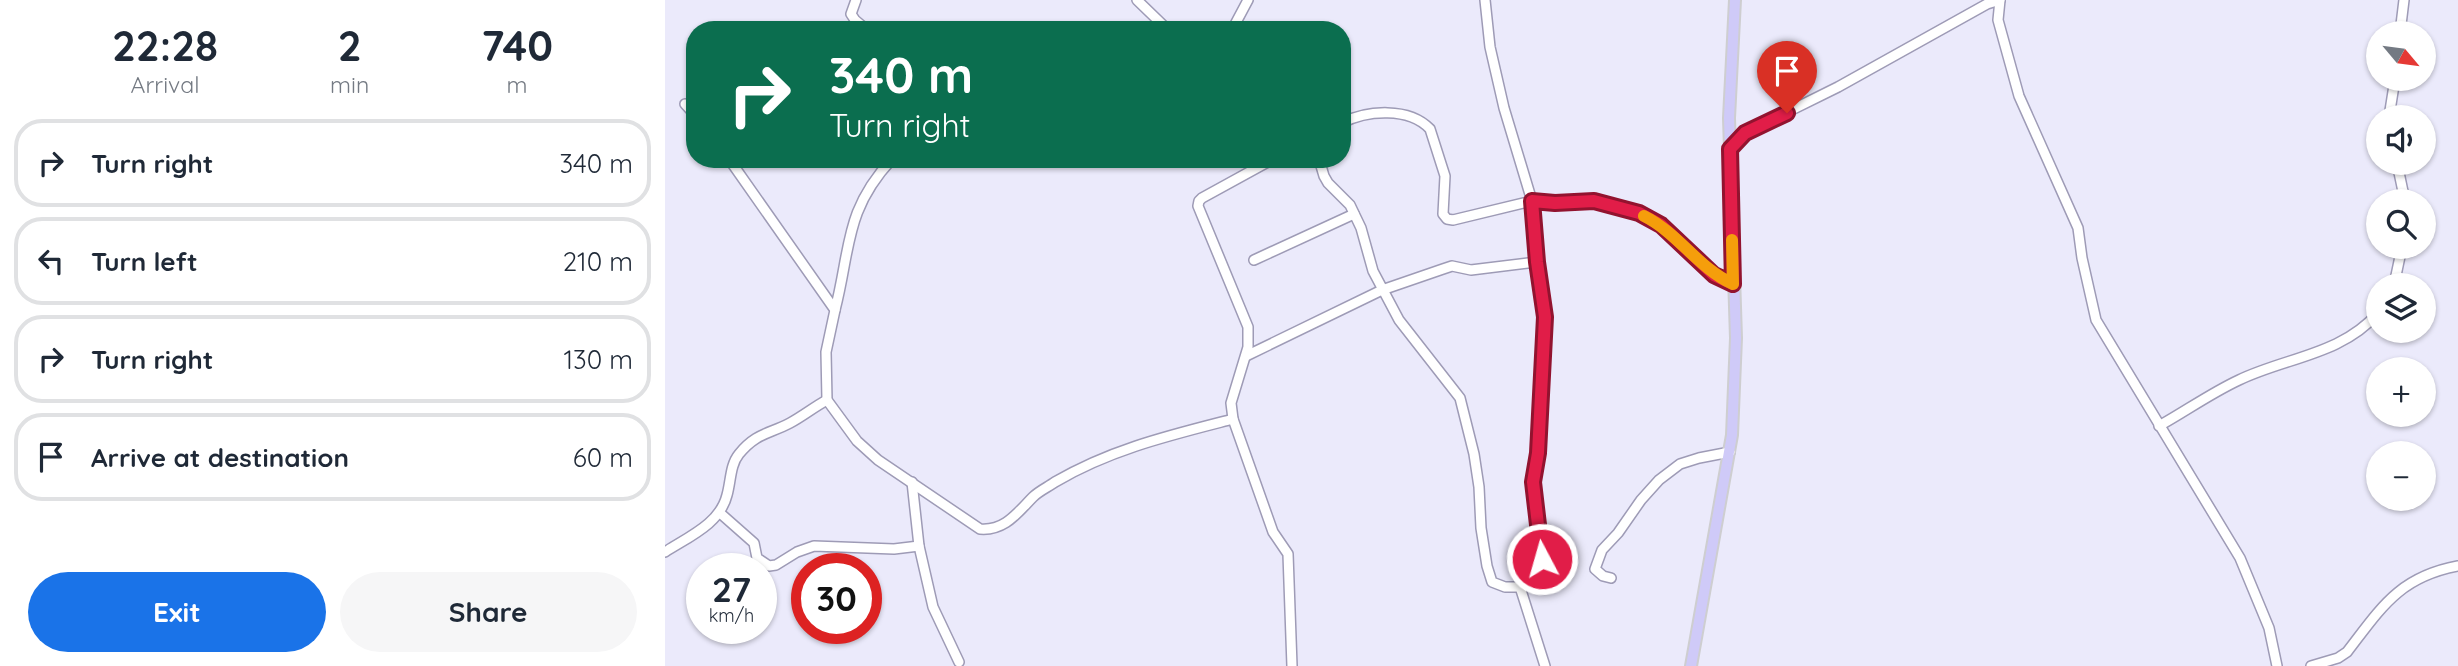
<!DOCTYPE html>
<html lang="en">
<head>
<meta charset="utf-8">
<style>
  :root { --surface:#fff; --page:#f6f6f7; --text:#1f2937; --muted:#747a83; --line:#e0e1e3; --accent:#1a73e8 }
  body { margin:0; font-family:Quicksand,sans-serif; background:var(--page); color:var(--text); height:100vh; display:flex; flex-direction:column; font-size:26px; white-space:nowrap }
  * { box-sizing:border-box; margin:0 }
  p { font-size:23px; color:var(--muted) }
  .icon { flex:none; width:38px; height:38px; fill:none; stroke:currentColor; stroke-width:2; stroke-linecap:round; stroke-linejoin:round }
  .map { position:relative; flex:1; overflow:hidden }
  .sheet { display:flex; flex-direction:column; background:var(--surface); width:665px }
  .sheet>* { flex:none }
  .banner { position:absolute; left:21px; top:21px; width:665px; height:147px; border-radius:28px; box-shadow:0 2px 5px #0004; background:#0b6e4f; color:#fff; overflow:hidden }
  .needle { width:46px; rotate:119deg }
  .controls { position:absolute; left:1701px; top:21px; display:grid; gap:14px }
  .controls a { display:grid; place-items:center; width:70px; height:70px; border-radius:50%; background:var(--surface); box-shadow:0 2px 5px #0004; font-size:35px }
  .speed { position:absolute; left:21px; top:553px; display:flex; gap:14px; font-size:35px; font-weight:700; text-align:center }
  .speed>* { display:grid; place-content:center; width:91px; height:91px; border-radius:50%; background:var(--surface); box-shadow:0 2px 5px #0004; line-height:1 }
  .speed small { font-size:18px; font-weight:400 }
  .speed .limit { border:10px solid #d22; background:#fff; color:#111 }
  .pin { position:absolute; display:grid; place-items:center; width:60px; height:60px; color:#fff; margin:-72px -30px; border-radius:50% 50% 50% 0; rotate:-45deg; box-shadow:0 0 7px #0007 }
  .pin .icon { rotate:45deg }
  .me { position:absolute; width:77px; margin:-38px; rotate:354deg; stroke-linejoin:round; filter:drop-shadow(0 0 5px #0008) }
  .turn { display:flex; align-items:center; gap:24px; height:147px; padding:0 28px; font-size:32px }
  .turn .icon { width:91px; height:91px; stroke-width:2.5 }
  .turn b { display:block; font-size:49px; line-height:60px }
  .eta { display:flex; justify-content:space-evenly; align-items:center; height:119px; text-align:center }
  .eta b { font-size:42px; font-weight:700; line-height:49px }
  .primary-button { display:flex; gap:14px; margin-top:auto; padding:14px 28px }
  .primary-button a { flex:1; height:80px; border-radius:42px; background:var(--accent); color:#fff; font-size:28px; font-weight:700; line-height:80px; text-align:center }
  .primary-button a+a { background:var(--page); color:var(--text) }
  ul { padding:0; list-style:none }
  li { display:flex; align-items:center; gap:21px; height:88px; margin:0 14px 10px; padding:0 14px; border:4px solid var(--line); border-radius:28px }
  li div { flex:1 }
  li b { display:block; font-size:26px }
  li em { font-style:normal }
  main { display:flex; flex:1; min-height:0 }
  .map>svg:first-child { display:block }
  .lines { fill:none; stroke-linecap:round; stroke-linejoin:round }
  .minor-casing { stroke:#9e9bb6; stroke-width:12 }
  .major-casing { stroke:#ceced0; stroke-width:14 }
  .minor { stroke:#fff; stroke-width:9 }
  .major { stroke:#cfcaf8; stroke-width:10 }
  .route-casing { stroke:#92132f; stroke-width:18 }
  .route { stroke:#e11d48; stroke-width:12 }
  .slow { stroke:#f59e0b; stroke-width:12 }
</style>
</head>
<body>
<main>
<section class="sheet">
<div class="eta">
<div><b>22:28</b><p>Arrival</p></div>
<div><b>2</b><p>min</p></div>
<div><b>740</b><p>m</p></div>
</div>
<ul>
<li><svg class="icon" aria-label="right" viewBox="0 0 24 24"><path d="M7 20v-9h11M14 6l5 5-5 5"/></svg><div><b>Turn right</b></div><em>340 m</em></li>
<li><svg class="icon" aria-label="left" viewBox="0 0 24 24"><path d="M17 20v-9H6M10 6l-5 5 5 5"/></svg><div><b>Turn left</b></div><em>210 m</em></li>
<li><svg class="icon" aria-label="right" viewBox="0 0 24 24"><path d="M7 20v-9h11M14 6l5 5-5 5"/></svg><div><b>Turn right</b></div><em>130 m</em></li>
<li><svg class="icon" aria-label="arrive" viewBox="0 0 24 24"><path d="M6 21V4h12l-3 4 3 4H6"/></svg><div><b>Arrive at destination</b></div><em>60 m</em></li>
</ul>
<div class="primary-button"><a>Exit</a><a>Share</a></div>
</section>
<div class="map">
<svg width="1793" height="666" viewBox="0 0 1793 666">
  <rect width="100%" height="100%" fill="#ebeafb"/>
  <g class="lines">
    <!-- minor casing -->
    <g class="minor-casing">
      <g id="minor">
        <polyline points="191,0 186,14 190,20 202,30"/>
        <polyline points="472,0 503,30"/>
        <polyline points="820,0 825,47 839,108 867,201 871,262 880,317 873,453 868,482 877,559 855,587"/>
        <polyline points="1335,0 1333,20 1354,96 1413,228 1417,258 1431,320 1575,558 1604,628 1612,666"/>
        <polyline points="567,30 583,0"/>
        <polyline points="1735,33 1739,0"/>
        <polyline points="20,104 30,115"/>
        <polyline points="1724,117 1730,79"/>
        <path d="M677,123C702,110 744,107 765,129L780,176L778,214L782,219L788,220L867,201L889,203L938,202L974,213L996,225L1049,275L1068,284"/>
        <polyline points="1065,149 1080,133 1173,87 1322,4 1335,0"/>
        <path d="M64,159L170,310L161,352L162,400L192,441L213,460L315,529C340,531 352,513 368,497C374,491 383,487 390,482C446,449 506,435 568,419"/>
        <polyline points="608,159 537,198 534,201 533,206 583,327 583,347 566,403 568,419 608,532 623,554 627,666"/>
        <polyline points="654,159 659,176 663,183 685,205 696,228 708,271 734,320 795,398 809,454 814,487 816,528 822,566 827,582 840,587 855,587"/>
        <polyline points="1732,163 1740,201"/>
        <polyline points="589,260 689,214"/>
        <polyline points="1729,285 1737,247"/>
        <path d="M170,310C186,248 179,211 227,159"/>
        <polyline points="581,356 717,290 778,269 787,266 806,270 871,262"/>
        <path d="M1494,426C1521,411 1546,393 1574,380C1622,357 1676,355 1713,313"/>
        <polyline points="247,482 254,546 268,607 294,662"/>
        <polyline points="55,513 89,543 92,558 104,566 111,565 132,552 149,546 229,549 254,546"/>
        <path d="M0,552C23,537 55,524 62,495C66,481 65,465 74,454C91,433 104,434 125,423C138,416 149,407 162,400"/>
        <polyline points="946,578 938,576 930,569 937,550 953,533 976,500 994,480 1015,464 1034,458 1065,452"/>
        <polyline points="855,587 880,666"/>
        <path d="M1646,666L1673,658L1682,652C1716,608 1734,577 1793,566"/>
      </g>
    </g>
    <!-- major casing -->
    <g class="major-casing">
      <polyline id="major" points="1026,666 1067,435 1071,338 1064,118 1070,0"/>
    </g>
    <!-- minor -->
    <use href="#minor" class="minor"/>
    <!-- major -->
    <use href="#major" class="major"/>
  </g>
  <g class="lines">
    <!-- route casing -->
    <g class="route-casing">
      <polyline id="route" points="877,559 868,482 873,453 880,317 872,262 867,201 890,203 929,201 974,213 996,225 1049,275 1068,284 1065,149 1080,133 1122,113"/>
    </g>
    <!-- route -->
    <use href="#route" class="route"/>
    <!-- slow -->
    <path class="slow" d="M979,216C1013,233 1033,268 1068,284L1067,240"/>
  </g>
</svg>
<div class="controls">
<a><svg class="needle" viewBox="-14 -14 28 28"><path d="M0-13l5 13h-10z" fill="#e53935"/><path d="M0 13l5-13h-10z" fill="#747a83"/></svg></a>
<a><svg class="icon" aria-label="sound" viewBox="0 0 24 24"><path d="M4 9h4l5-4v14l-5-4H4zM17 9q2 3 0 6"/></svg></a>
<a><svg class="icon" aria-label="search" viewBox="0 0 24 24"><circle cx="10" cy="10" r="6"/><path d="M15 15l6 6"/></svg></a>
<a><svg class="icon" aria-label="layers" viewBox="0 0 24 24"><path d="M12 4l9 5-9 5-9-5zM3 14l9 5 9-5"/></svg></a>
<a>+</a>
<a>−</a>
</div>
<div class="speed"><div>27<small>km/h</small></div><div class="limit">30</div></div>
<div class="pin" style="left:1122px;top:113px;background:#d93025"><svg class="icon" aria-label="arrive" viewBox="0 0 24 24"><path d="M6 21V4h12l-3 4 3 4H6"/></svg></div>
<svg class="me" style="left:877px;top:559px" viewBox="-20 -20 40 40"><circle r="17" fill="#e11d48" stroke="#fff" stroke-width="3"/><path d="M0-11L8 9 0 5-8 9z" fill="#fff"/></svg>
<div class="banner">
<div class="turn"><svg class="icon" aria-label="right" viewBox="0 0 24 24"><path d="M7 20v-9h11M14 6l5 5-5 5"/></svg><div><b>340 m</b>Turn right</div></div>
</div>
</div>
</main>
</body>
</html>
